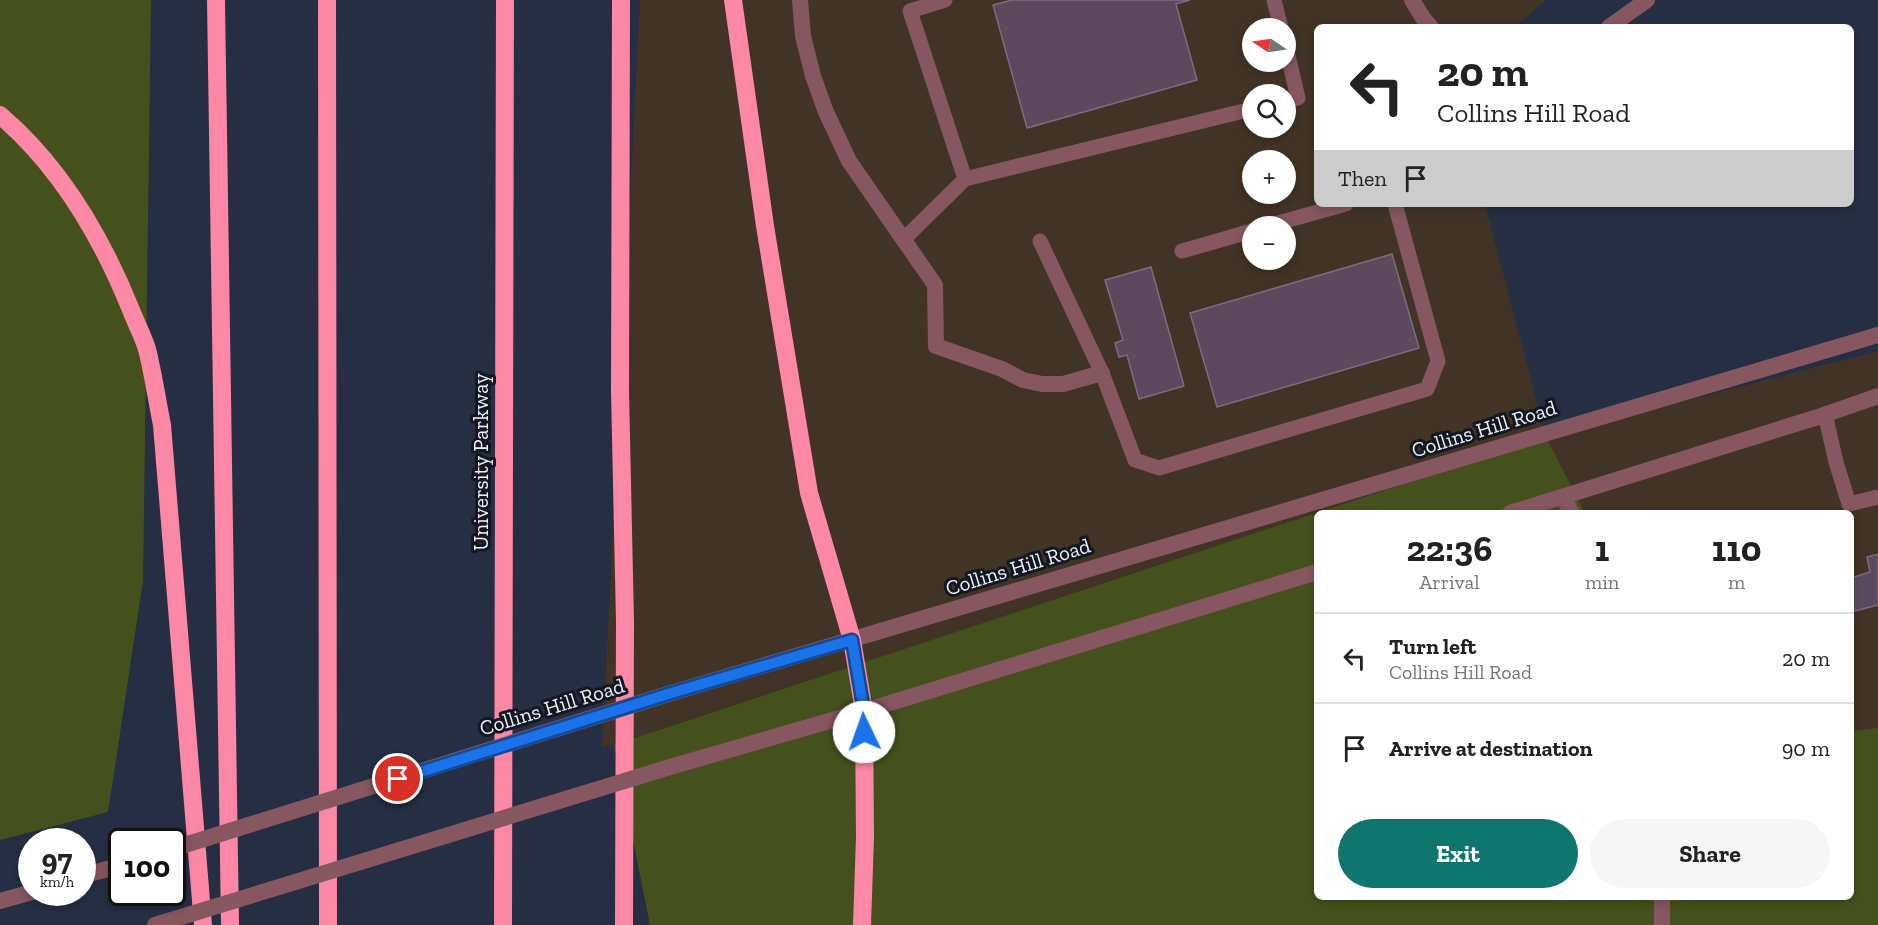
<!DOCTYPE html>
<html lang="en">
<head>
<meta charset="utf-8">
<style>
  :root { --surface:#fff; --page:#f6f6f6; --text:#222; --muted:#767676; --line:#e0e0e0; --accent:#0f766e }
  body { margin:0; font-family:"Zilla Slab",serif; background:var(--page); color:var(--text); height:100vh; display:flex; flex-direction:column; font-size:22px; white-space:nowrap }
  * { box-sizing:border-box; margin:0 }
  p { font-size:20px; color:var(--muted) }
  .icon { flex:none; width:33px; height:33px; fill:none; stroke:currentColor; stroke-width:2; stroke-linecap:round; stroke-linejoin:round }
  .map { position:relative; flex:1; overflow:hidden }
  .sheet { position:absolute; left:1314px; top:510px; width:540px; height:390px; display:flex; flex-direction:column; background:var(--surface); border-radius:9px; box-shadow:0 3px 9px #0003 }
  .sheet>* { flex:none }
  .guide { position:absolute; left:1314px; top:24px; width:540px; height:183px; border-radius:9px; box-shadow:0 3px 9px #0003; background:#fff; color:var(--text); overflow:hidden }
  .needle { width:39px; rotate:283deg }
  .buttons { position:absolute; left:1242px; top:18px; display:grid; gap:12px }
  .buttons a { display:grid; place-items:center; width:54px; height:54px; border-radius:50%; background:var(--surface); box-shadow:0 3px 9px #0003; font-size:30px }
  .speed { position:absolute; left:18px; top:828px; display:flex; gap:12px; font-size:30px; font-weight:700; text-align:center }
  .speed>* { display:grid; place-content:center; width:78px; height:78px; border-radius:50%; background:var(--surface); box-shadow:0 3px 9px #0003; line-height:1 }
  .speed small { font-size:15px; font-weight:400 }
  .speed .limit { border:3px solid #111; border-radius:9px; background:#fff; color:#111 }
  .pin { position:absolute; display:grid; place-items:center; width:51px; height:51px; color:#fff; margin:-26px; border:3px solid #fff; border-radius:50%; box-shadow:0 2px 6px #0007 }
  .me { position:absolute; width:66px; margin:-33px; rotate:357deg; stroke-linejoin:round; filter:drop-shadow(0 0 4px #0008) }
  .turn { display:flex; align-items:center; gap:21px; height:126px; padding:0 24px; font-size:27px }
  .turn .icon { width:78px; height:78px; stroke-width:2.5 }
  .turn b { display:block; font-size:42px; line-height:51px }
  .then { display:flex; align-items:center; height:57px; padding:0 24px; background:#0003; gap:12px; font-size:22px }
  .eta { display:flex; justify-content:space-evenly; align-items:center; height:102px; text-align:center }
  .eta b { font-size:36px; font-weight:800; line-height:42px }
  .cta { display:flex; gap:12px; margin-top:auto; padding:12px 24px }
  .cta a { flex:1; height:69px; border-radius:36px; background:var(--accent); color:#fff; font-size:24px; font-weight:800; line-height:69px; text-align:center }
  .cta a+a { background:var(--page); color:var(--text) }
  ul { padding:0; list-style:none }
  li { display:flex; align-items:center; gap:18px; height:90px; padding:0 24px; border-top:2px solid var(--line) }
  li div { flex:1 }
  li b { display:block; font-size:22px }
  li em { font-style:normal }
  .map>svg:first-child { display:block }
  .commercial { fill:#413325; fill-rule:evenodd }
  .green { fill:#45511d }
  .building { fill:#5b4a5e; stroke:#7d6b80; stroke-width:1.5 }
  .lines { fill:none; stroke-linecap:round; stroke-linejoin:round }
  .service { stroke:#865661; stroke-width:15 }
  .minor { stroke:#865661; stroke-width:16 }
  .tertiary { stroke:#865661; stroke-width:16 }
  .motorway { stroke:#fc88a5; stroke-width:18 }
  .tertiary-bridge { stroke:#865661; stroke-width:16 }
  .route-casing { stroke:#114b97; stroke-width:15 }
  .route { stroke:#1a73e8; stroke-width:10 }
  .labels { text-anchor:middle; stroke-width:6; stroke-linejoin:round; paint-order:stroke }
  .street-label { font-size:21px; fill:#ecf1fc; stroke:#121720 }
</style>
</head>
<body>
<div class="map">
<svg width="1878" height="925" viewBox="0 0 1878 925">
  <rect width="100%" height="100%" fill="#252e43"/>
  <!-- commercial -->
  <path class="commercial" d="M640,0H1546L1515,27H1317V204H1485L1546,437L1878,351V925L1851,897V513H1577L1546,437L613,746V744L602,747ZM1252,28H1286V62H1252ZM1252,94H1286V128H1252ZM1252,160H1286V194H1252ZM1252,226H1286V260H1252Z"/>
  <!-- green -->
  <g class="green">
    <polygon points="0,0 151,0 143,581 108,812 0,840"/>
    <polygon points="1546,437 1585,513 1317,513 1317,897 1851,897 1851,731 1878,728 1878,925 650,925 614,745"/>
  </g>
  <!-- building -->
  <g class="building">
    <polygon points="1012,0 1190,0 1176,4 1197,80 1027,128 993,5"/>
    <polygon points="1392,254 1419,348 1217,407 1190,313"/>
    <polygon points="1151,267 1184,386 1139,399 1127,355 1119,357 1115,343 1123,340 1105,280"/>
    <polygon points="1878,554 1878,605 1851,612 1851,578 1870,572 1867,557"/>
  </g>
  <g class="lines">
    <!-- service -->
    <g class="service">
      <polyline points="945,0 910,11 965,179"/>
      <polyline points="1274,0 1281,28"/>
      <polyline points="1286,47 1298,98 1286,101"/>
      <polyline points="1267,226 1346,204"/>
      <polyline points="903,240 965,179 1252,109"/>
      <polyline points="1040,241 1102,373 1135,460 1159,468 1427,389 1438,361 1395,204"/>
      <polyline points="1182,251 1252,231"/>
      <polyline points="1825,414 1836,462 1849,504 1878,497"/>
    </g>
    <!-- minor -->
    <g class="minor">
      <polyline points="800,0 803,36 813,76 826,112 849,161 935,285 936,346 1002,369 1023,380 1042,384 1063,384 1102,373"/>
      <polyline points="1412,0 1423,18 1431,27"/>
      <polyline points="1609,27 1647,0"/>
      <polyline points="1563,497 1572,513"/>
      <polyline points="1662,925 1662,897"/>
    </g>
    <!-- tertiary -->
    <g class="tertiary">
      <polyline points="1510,513 1818,417 1878,396"/>
      <polyline points="668,694 1878,335"/>
      <polyline points="670,767 864,711 1317,572"/>
      <polyline points="82,876 122,865"/>
      <polyline points="0,901 32,892"/>
    </g>
    <!-- motorway -->
    <g class="motorway">
      <polyline points="216,0 230,925"/>
      <polyline points="327,0 328,925"/>
      <polyline points="621,0 620,391 625,622 624,925"/>
      <polyline points="733,0 765,226 809,493 852,640 864,711 865,837 862,925"/>
      <path d="M0,115C60,166 102,238 131,310C136,323 143,336 147,349C153,373 157,400 162,425L203,925"/>
      <polyline points="503,925 505,0"/>
    </g>
    <!-- tertiary-bridge -->
    <g class="tertiary-bridge">
      <polyline points="172,849 668,694"/>
      <polyline points="155,925 670,767"/>
    </g>
  </g>
  <g class="lines">
    <!-- route casing -->
    <g class="route-casing">
      <polyline id="route" points="398,779 668,694 852,640 864,711 864,732"/>
    </g>
    <!-- route -->
    <use href="#route" class="route"/>
  </g>
  <g class="labels">
    <!-- street labels -->
    <g class="street-label">
      <text transform="translate(1484 429) rotate(-17)" y="7">Collins Hill Road</text>
      <text transform="translate(481 462) rotate(-90)" y="7">University Parkway</text>
      <text transform="translate(1018 567) rotate(-17)" y="7">Collins Hill Road</text>
      <text transform="translate(552 707) rotate(-17)" y="7">Collins Hill Road</text>
    </g>
  </g>
</svg>
<div class="buttons">
<a><svg class="needle" viewBox="-14 -14 28 28"><path d="M0-13l5 13h-10z" fill="#e53935"/><path d="M0 13l5-13h-10z" fill="#767676"/></svg></a>
<a><svg class="icon" aria-label="search" viewBox="0 0 24 24"><circle cx="10" cy="10" r="6"/><path d="M15 15l6 6"/></svg></a>
<a>+</a>
<a>−</a>
</div>
<div class="speed"><div>97<small>km/h</small></div><div class="limit">100</div></div>
<div class="pin" style="left:398px;top:779px;background:#d93025"><svg class="icon" aria-label="arrive" viewBox="0 0 24 24"><path d="M6 21V4h12l-3 4 3 4H6"/></svg></div>
<svg class="me" style="left:864px;top:732px" viewBox="-20 -20 40 40"><circle r="19" fill="#fff"/><path d="M0-13L10 11 0 6-10 11z" fill="#1a73e8"/></svg>
<div class="guide">
<div class="turn"><svg class="icon" aria-label="left" viewBox="0 0 24 24"><path d="M17 20v-9H6M10 6l-5 5 5 5"/></svg><div><b>20 m</b>Collins Hill Road</div></div>
<div class="then">Then<svg class="icon" aria-label="arrive" viewBox="0 0 24 24"><path d="M6 21V4h12l-3 4 3 4H6"/></svg></div>
</div>
<section class="sheet">
<div class="eta">
<div><b>22:36</b><p>Arrival</p></div>
<div><b>1</b><p>min</p></div>
<div><b>110</b><p>m</p></div>
</div>
<ul>
<li><svg class="icon" aria-label="left" viewBox="0 0 24 24"><path d="M17 20v-9H6M10 6l-5 5 5 5"/></svg><div><b>Turn left</b><p>Collins Hill Road</p></div><em>20 m</em></li>
<li><svg class="icon" aria-label="arrive" viewBox="0 0 24 24"><path d="M6 21V4h12l-3 4 3 4H6"/></svg><div><b>Arrive at destination</b></div><em>90 m</em></li>
</ul>
<div class="cta"><a>Exit</a><a>Share</a></div>
</section>
</div>
</body>
</html>
